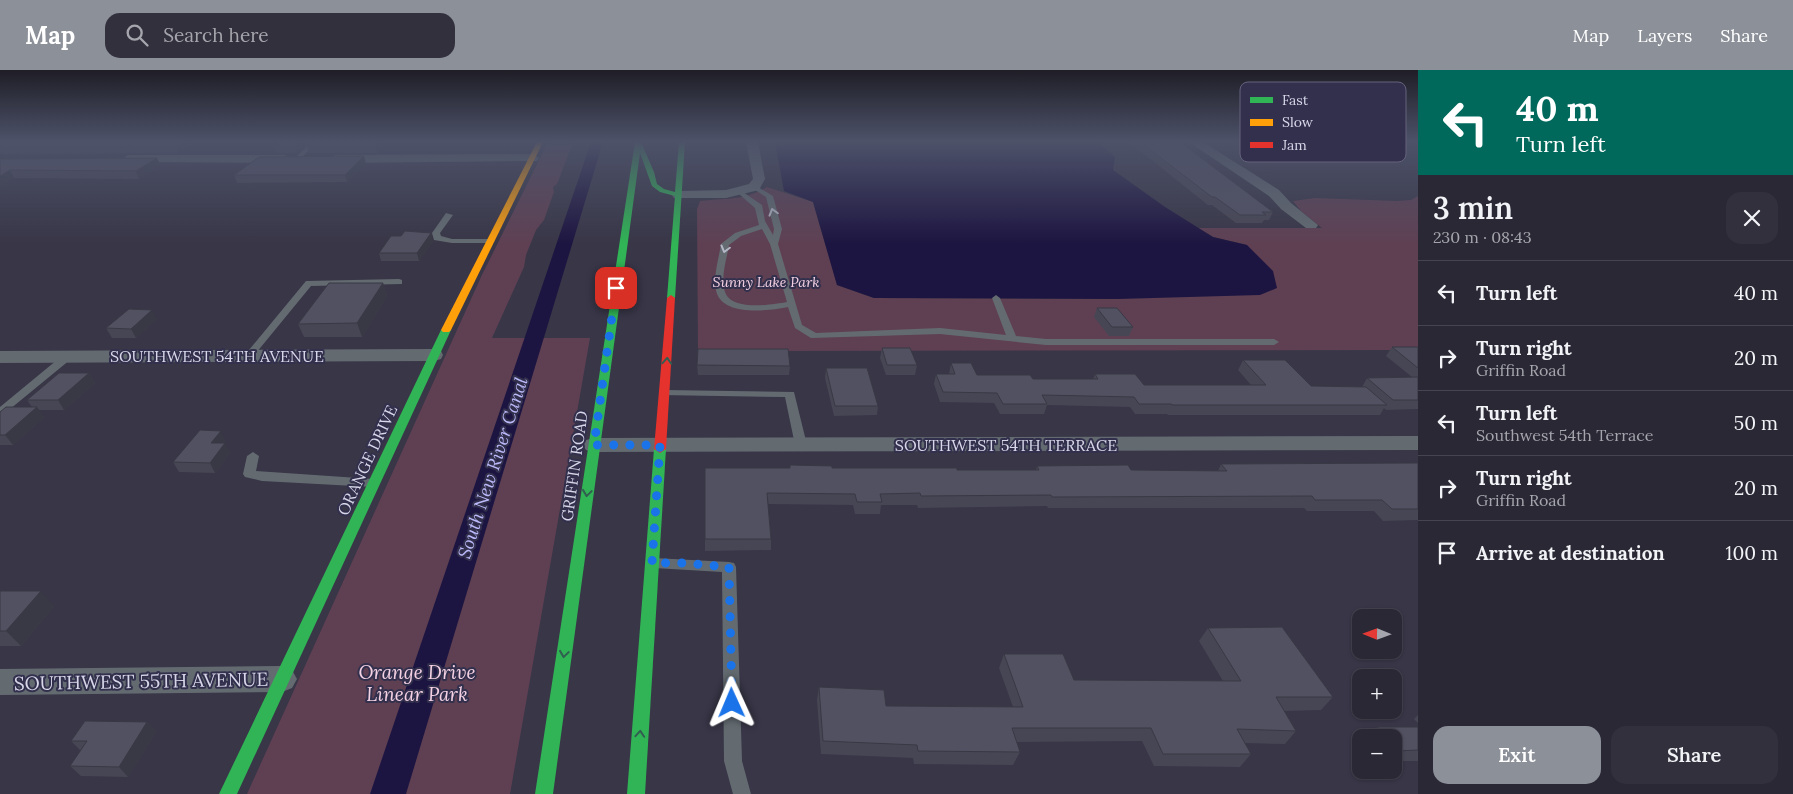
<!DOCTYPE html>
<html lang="en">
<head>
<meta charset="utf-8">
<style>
  :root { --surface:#2a2835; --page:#32303d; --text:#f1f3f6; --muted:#a5a6ad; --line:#464450; --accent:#8c9099 }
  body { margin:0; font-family:Lora,serif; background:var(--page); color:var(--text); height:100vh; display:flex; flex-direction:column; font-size:19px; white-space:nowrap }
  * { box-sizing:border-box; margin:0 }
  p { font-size:16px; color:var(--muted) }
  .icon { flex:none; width:28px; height:28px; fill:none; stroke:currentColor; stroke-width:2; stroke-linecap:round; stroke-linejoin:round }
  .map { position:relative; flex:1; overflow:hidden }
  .sheet { display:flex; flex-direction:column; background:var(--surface); width:375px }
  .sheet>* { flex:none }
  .banner { background:#00695c; color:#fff; overflow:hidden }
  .needle { width:32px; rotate:271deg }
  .fabs { position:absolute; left:1352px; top:539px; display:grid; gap:10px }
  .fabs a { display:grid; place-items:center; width:50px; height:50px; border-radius:10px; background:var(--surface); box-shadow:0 1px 4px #0004,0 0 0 1px var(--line); font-size:25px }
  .pin { position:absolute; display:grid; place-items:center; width:42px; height:42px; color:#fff; margin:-21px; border-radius:10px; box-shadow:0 2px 8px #0006 }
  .me { position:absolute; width:55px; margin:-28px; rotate:359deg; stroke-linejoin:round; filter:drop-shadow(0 0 4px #0008) }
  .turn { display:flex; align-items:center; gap:18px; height:105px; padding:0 15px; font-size:22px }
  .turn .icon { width:65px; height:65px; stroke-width:2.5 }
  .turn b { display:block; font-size:35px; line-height:42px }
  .round { display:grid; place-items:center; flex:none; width:52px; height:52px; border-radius:15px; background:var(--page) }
  .overview { display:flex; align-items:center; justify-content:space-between; height:85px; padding:0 15px }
  h1 { font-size:30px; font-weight:600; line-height:38px }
  .primary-button { display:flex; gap:10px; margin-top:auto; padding:10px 15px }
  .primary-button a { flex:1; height:58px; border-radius:15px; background:var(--accent); color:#fff; font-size:20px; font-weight:600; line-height:58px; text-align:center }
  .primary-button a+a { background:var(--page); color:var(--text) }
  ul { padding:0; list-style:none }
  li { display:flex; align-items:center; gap:15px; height:65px; padding:0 15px; border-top:1px solid var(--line) }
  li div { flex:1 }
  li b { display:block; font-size:19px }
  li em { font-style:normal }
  header { display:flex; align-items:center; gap:30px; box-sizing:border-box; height:70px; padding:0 25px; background:var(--accent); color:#fff }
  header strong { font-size:24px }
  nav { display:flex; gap:28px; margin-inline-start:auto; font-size:18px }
  .search { width:350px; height:45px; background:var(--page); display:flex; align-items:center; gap:12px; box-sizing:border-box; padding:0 18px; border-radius:15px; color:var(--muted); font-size:19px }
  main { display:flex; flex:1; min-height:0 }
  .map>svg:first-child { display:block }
  .green { fill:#5f4053 }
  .water { fill:#1d1541 }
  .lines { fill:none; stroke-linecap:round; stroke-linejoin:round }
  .canal { fill:#1d1541; fill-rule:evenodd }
  .lane { fill:#636b71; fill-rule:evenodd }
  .street { fill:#636b71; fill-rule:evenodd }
  .fast { fill:#30b455; fill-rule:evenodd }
  .slow { fill:#ff9f0a; fill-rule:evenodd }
  .jam { fill:#e5322d; fill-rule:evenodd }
  .wall { fill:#474654 }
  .shaded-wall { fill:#393945 }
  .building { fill:#525162; stroke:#393945 }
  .oneway { stroke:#b4b7c5 }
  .oneway2 { stroke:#315e50 }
  .route { stroke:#1a73e8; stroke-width:9; stroke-dasharray:0 16.2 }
  .labels { text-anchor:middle; stroke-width:4; stroke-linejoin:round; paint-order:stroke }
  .far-park-label { font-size:14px; font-style:italic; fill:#f4d1e3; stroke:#32304d }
  .street-label { font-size:16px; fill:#d7d7e9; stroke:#32304d }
  .water-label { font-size:18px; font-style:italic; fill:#bbb9f9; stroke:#32304d }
  .near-park-label { font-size:19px; font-style:italic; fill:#f4d1e3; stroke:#32304d }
  .near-street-label { font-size:19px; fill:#d7d7e9; stroke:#32304d }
  .key { fill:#32304d; stroke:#64627c; stroke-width:1 }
  .key-label { font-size:14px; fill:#d7d7e9 }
</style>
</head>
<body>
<header>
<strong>Map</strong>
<div class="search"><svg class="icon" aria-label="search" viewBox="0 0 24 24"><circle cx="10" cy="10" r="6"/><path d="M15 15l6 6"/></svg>Search here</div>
<nav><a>Map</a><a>Layers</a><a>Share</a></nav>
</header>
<main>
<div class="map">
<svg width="1418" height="724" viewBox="0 0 1418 724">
  <rect width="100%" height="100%" fill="#383647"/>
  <!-- green -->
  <g class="green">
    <polygon points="548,72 573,72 557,114 553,117 554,122 544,150 536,160 526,185 524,197 492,268 590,268 510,724 247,724 481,207"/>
    <path d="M767,117L813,132L837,215L874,228L1118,229L1247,175L1213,167L1198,158H1322L1301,141L1293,131L1315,128L1397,131L1411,130L1418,126V280L698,281L697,139L700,131C725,128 744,131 767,117Z"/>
  </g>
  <!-- water -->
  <polygon class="water" points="775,72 1098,72 1115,87 1113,100 1165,137 1213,167 1247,175 1273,201 1277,218 1260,225 1118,229 874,228 837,215 813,132 784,121"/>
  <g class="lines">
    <!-- canal -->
    <polygon class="canal" points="591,72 603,72 406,724 370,724"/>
    <!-- lane -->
    <g class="lane">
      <polygon points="311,72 318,72 299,90 295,90 295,88"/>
      <path d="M752,116H756L773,126L782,159L778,174L802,255L816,263L940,258L1006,265L992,228L996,225L1000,228L1016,266L1046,269H1274L1279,272L1274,275H1046L940,264L811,268L795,258L788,237C768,241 721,247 716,220C713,206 719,188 721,174L735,163L759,155L755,138L739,124V122H743L762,135L765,151L773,165L774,159L766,127L752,118ZM762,159L770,174L787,232C771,235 731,241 725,222C720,208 727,188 729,175L741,166Z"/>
      <polygon points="446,143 453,145 440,163 441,166 452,169 491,169 495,171 491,173 452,173 434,170 432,163"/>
      <polygon points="399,209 402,210 402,214 311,216 252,288 249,289 244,286 306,211"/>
      <polygon points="67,284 71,285 72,287 71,289 4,344 0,345 0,337 63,285"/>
      <polygon points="664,320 794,322 807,375 801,379 795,375 785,327 660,325 659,323"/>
      <polygon points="253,382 259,386 256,401 373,409 377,410 379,413 377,416 373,417 262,411 245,407 243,404 247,386"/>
      <polygon points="654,488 729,492 734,493 736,497 742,691 751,724 733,724 724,691 722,502 654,498 649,497 647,493 649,489"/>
    </g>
    <!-- street -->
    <g class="street">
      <polygon points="746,72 758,72 765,109 759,120 726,128 674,128 672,125 679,121 726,120 749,114 753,109"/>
      <polygon points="1189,72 1203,72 1279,120 1291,133 1318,155 1316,158 1306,158 1281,139 1269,126"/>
      <polygon points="533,84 539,88 537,91 335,93 329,89 335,85"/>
      <polygon points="130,85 285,85 291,89 285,93 126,92 124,89 126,86"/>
      <polygon points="434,279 441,281 443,285 441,289 434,291 0,293 0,281"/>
      <polygon points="1418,366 1418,380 594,382 586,380 583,375 586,370 594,368"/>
      <polygon points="282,596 292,600 297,609 292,618 282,622 0,625 0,599"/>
    </g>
    <!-- fast -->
    <g class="fast">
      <polygon points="635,72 641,72 654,102 657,114 664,119 675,122 679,72 685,72 675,228 671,231 667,228 675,126 660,122 652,116 640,83 553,724 535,724"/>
      <polygon points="446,257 451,260 237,724 219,724 441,260"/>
      <polygon points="660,375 666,379 645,724 627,724 654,379"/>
    </g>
    <!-- slow -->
    <polygon class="slow" points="537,72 543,72 451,260 449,262 443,262 441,260"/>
    <!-- jam -->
    <polygon class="jam" points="671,225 675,228 666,379 660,383 654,379 667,228"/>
  </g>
  <!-- wall -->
  <g class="wall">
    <polygon points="0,72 195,72 178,83 0,84"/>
    <polygon points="309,72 297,83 277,83 275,76"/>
    <polygon points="388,72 377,83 309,83 307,76"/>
    <polygon points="1129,72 1180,72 1273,142 1269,150 1264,150 1262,153 1236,153 1212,135 1208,135"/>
    <polygon points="157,88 160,95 139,109 14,108 0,115 0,89"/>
    <polygon points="366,94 347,112 237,113 234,105"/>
    <polygon points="433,171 419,191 381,191 379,183"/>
    <polygon points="383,213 387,226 362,267 304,267 298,254"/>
    <polygon points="1097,238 1133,257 1129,266 1109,266 1094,247"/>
    <polygon points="157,249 136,268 112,268 106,258"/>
    <polygon points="1392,277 1418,277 1418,339 1386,340 1384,338 1380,345 1168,345 1167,344 1135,344 1130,337 1047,335 1044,344 1000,344 994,333 940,332 934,314 936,304 949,304 951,293 977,305 1033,309 1093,309 1095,304 1144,315 1251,315 1238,300 1243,290 1311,316 1362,317 1367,308 1412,307 1386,286"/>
    <polygon points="882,278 917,295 915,305 886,305 880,288"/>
    <polygon points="697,295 790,296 789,305 698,305"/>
    <polygon points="826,298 878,336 877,345 834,346 825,308"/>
    <polygon points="89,303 95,313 64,340 38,340 44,347 13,375 0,375 0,342 32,337 27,330"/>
    <polygon points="226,371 224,373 230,383 215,403 179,402 173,392"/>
    <polygon points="1418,393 1418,450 1383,451 1374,441 1307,441 1304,438 1048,438 1047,436 918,438 917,435 881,435 880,444 855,444 853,435 768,434 771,469 771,480 705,481 705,398 790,398 790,395 832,398 957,400 1036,400 1037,396 1131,400 1218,401 1221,394"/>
    <polygon points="0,521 54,536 21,576 0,576"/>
    <polygon points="1208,558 1333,627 1321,640 1284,641 1296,661 1285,674 1245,673 1251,684 1240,697 1154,696 1142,671 1016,672 1020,682 1013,695 914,694 913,688 821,684 817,630 819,617 886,636 1013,637 999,598 1004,584 1074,610 1223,611 1199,571"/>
    <polygon points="1418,645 1418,653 1414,649"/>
    <polygon points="147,652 156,662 128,707 81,706 70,696 81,681 71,671"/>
    <polygon points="1378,657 1418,657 1418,691 1394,691 1394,668 1368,667"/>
  </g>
  <!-- shaded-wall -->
  <g class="shaded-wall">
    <polygon points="182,72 195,72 178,83 175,76"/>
    <polygon points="299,72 309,72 297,83 295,76"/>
    <polygon points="379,72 388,72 377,83 376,76"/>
    <polygon points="364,86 366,94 347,112 345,105"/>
    <polygon points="157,88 160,95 139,109 136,101"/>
    <polygon points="10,100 14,108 0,115 0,106"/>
    <polygon points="431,163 433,171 419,191 417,183"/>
    <polygon points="383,213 387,226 362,267 357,253"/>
    <polygon points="152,240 157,249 136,268 131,259"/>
    <polygon points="89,303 95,313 64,340 58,330"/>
    <polygon points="37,337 44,347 13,375 5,365"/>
    <polygon points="221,361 226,371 216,383 211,373"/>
    <polygon points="225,373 230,383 215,403 210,393"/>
    <polygon points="41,521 54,536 21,576 6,561"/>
    <polygon points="147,652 156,662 128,707 119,697"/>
  </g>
  <!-- building -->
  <g class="building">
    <polygon points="0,72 182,72 175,76 0,77"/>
    <polygon points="279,72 299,72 295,76 275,76"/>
    <polygon points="310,72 379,72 376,76 307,76"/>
    <polygon points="1140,72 1180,72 1273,142 1262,142 1266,145 1240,145 1215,127 1212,127"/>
    <polygon points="364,86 345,105 234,105 259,87"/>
    <polygon points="157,88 136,101 10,100 0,106 0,89"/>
    <polygon points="405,161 431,163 417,183 379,183 391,166 401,166"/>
    <polygon points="329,213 383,213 357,253 298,254"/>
    <polygon points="1097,238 1117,238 1133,257 1112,257"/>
    <polygon points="129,239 152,240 131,259 106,258"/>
    <polygon points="1392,277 1418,277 1418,298"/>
    <polygon points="882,278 910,278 917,295 887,295"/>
    <polygon points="698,279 788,279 790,296 697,295"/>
    <polygon points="1243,290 1285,290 1311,316 1366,317 1387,335 1173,335 1171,334 1139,334 1134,327 1042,325 1047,334 1003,334 997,323 943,322 936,304 955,304 951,293 971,293 977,305 1030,305 1033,309 1098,309 1095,304 1135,304 1144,315 1266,315"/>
    <polygon points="826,298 867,298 878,336 835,336"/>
    <polygon points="59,303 89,303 58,330 27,330"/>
    <polygon points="1418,307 1418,330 1393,330 1367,308"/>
    <polygon points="6,337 37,337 5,365 0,365 0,342"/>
    <polygon points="200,360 221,361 211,373 225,373 210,393 173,392"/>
    <polygon points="1418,393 1418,439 1392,439 1382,430 1315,430 1312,426 1052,427 1051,425 921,426 920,423 880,424 882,432 857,432 855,424 767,423 771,469 705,469 705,398 790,398 790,395 832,396 832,398 957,398 957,400 1039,400 1037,396 1128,395 1131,400 1227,401 1221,394"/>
    <polygon points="0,521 41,521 6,561 0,561"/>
    <polygon points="1282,557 1333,627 1276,627 1296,661 1237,659 1251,684 1163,684 1151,658 1012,658 1020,682 918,681 917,675 823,671 819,617 884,620 886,636 1023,637 1004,584 1063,584 1074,610 1241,611 1208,558"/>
    <polygon points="85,651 147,652 119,697 70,696 87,671 71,671"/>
    <polygon points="1378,657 1418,657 1418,680 1395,681 1394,678 1394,668 1386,668"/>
  </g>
  <!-- one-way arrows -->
  <defs><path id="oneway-chevron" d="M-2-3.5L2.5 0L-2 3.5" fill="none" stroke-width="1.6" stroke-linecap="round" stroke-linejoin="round" transform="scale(1.25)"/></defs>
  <g class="oneway">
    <use href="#oneway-chevron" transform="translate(773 142) rotate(-106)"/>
    <use href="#oneway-chevron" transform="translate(725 179) rotate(105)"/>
  </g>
  <g class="oneway2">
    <use href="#oneway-chevron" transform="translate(667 291) rotate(-86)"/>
    <use href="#oneway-chevron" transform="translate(587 423) rotate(98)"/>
    <use href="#oneway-chevron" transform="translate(564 584) rotate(98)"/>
    <use href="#oneway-chevron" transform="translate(640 664) rotate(-86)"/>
  </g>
  <!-- sky -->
  <linearGradient id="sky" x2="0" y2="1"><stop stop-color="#1f1e27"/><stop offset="0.41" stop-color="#4d5269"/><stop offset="1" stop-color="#4d5269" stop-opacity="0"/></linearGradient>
  <rect width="1418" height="174" fill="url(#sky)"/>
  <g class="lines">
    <!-- route -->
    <polyline class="route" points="616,218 594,375 660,375 652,493 682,493 729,497 732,633"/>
  </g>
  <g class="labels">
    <!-- far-park labels -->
    <g class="far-park-label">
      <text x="766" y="217">Sunny Lake Park</text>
    </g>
    <!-- street labels -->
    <g class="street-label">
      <text x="217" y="292">SOUTHWEST 54TH AVENUE</text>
      <text x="1006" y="381">SOUTHWEST 54TH TERRACE</text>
      <text transform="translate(367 390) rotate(-65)" y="6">ORANGE DRIVE</text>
      <text transform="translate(574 396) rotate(-82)" y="6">GRIFFIN ROAD</text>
    </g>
    <!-- water labels -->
    <g class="water-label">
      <text transform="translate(493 398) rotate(-72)" y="6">South New River Canal</text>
    </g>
    <!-- near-park labels -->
    <g class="near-park-label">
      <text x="417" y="609">Orange Drive<tspan x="417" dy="22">Linear Park</tspan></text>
    </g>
    <!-- near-street labels -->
    <g class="near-street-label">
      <text transform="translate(141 611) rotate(-1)" y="7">SOUTHWEST 55TH AVENUE</text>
    </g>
  </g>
  <!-- legend -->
  <rect x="1240" y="12" width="166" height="80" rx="8" class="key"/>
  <rect x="1250" y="27" width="23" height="6" fill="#30b455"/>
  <rect x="1250" y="49" width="23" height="7" fill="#ff9f0a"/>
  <rect x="1250" y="72" width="23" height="6" fill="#e5322d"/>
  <g class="key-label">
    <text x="1282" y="35">Fast</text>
    <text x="1282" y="57">Slow</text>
    <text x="1282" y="80">Jam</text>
  </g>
</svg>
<div class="fabs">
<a><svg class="needle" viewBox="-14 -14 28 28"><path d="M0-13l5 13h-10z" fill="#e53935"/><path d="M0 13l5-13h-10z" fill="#a5a6ad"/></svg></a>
<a>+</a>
<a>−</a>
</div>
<div class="pin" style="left:616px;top:218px;background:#d93025"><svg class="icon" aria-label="arrive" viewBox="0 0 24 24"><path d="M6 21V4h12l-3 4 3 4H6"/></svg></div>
<svg class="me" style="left:732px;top:633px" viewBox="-20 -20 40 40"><path d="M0-17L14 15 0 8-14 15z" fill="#1a73e8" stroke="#fff" stroke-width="4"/></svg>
</div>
<section class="sheet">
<div class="banner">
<div class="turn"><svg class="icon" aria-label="left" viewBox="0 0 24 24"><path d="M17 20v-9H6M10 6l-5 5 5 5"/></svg><div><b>40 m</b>Turn left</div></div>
</div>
<div class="overview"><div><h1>3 min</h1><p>230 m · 08:43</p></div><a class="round"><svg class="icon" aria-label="close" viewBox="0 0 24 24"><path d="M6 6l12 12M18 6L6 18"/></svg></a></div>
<ul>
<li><svg class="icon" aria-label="left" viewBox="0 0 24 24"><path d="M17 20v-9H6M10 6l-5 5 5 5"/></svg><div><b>Turn left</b></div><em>40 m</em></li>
<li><svg class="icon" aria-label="right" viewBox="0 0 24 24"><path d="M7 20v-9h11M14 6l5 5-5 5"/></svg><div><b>Turn right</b><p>Griffin Road</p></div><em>20 m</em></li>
<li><svg class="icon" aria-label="left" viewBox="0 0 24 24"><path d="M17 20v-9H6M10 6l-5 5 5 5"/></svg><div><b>Turn left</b><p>Southwest 54th Terrace</p></div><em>50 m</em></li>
<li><svg class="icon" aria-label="right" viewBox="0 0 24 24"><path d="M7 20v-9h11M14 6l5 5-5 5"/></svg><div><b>Turn right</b><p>Griffin Road</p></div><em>20 m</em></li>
<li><svg class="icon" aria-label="arrive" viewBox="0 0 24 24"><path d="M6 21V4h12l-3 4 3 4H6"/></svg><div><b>Arrive at destination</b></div><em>100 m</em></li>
</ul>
<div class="primary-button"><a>Exit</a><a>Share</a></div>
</section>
</main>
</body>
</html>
